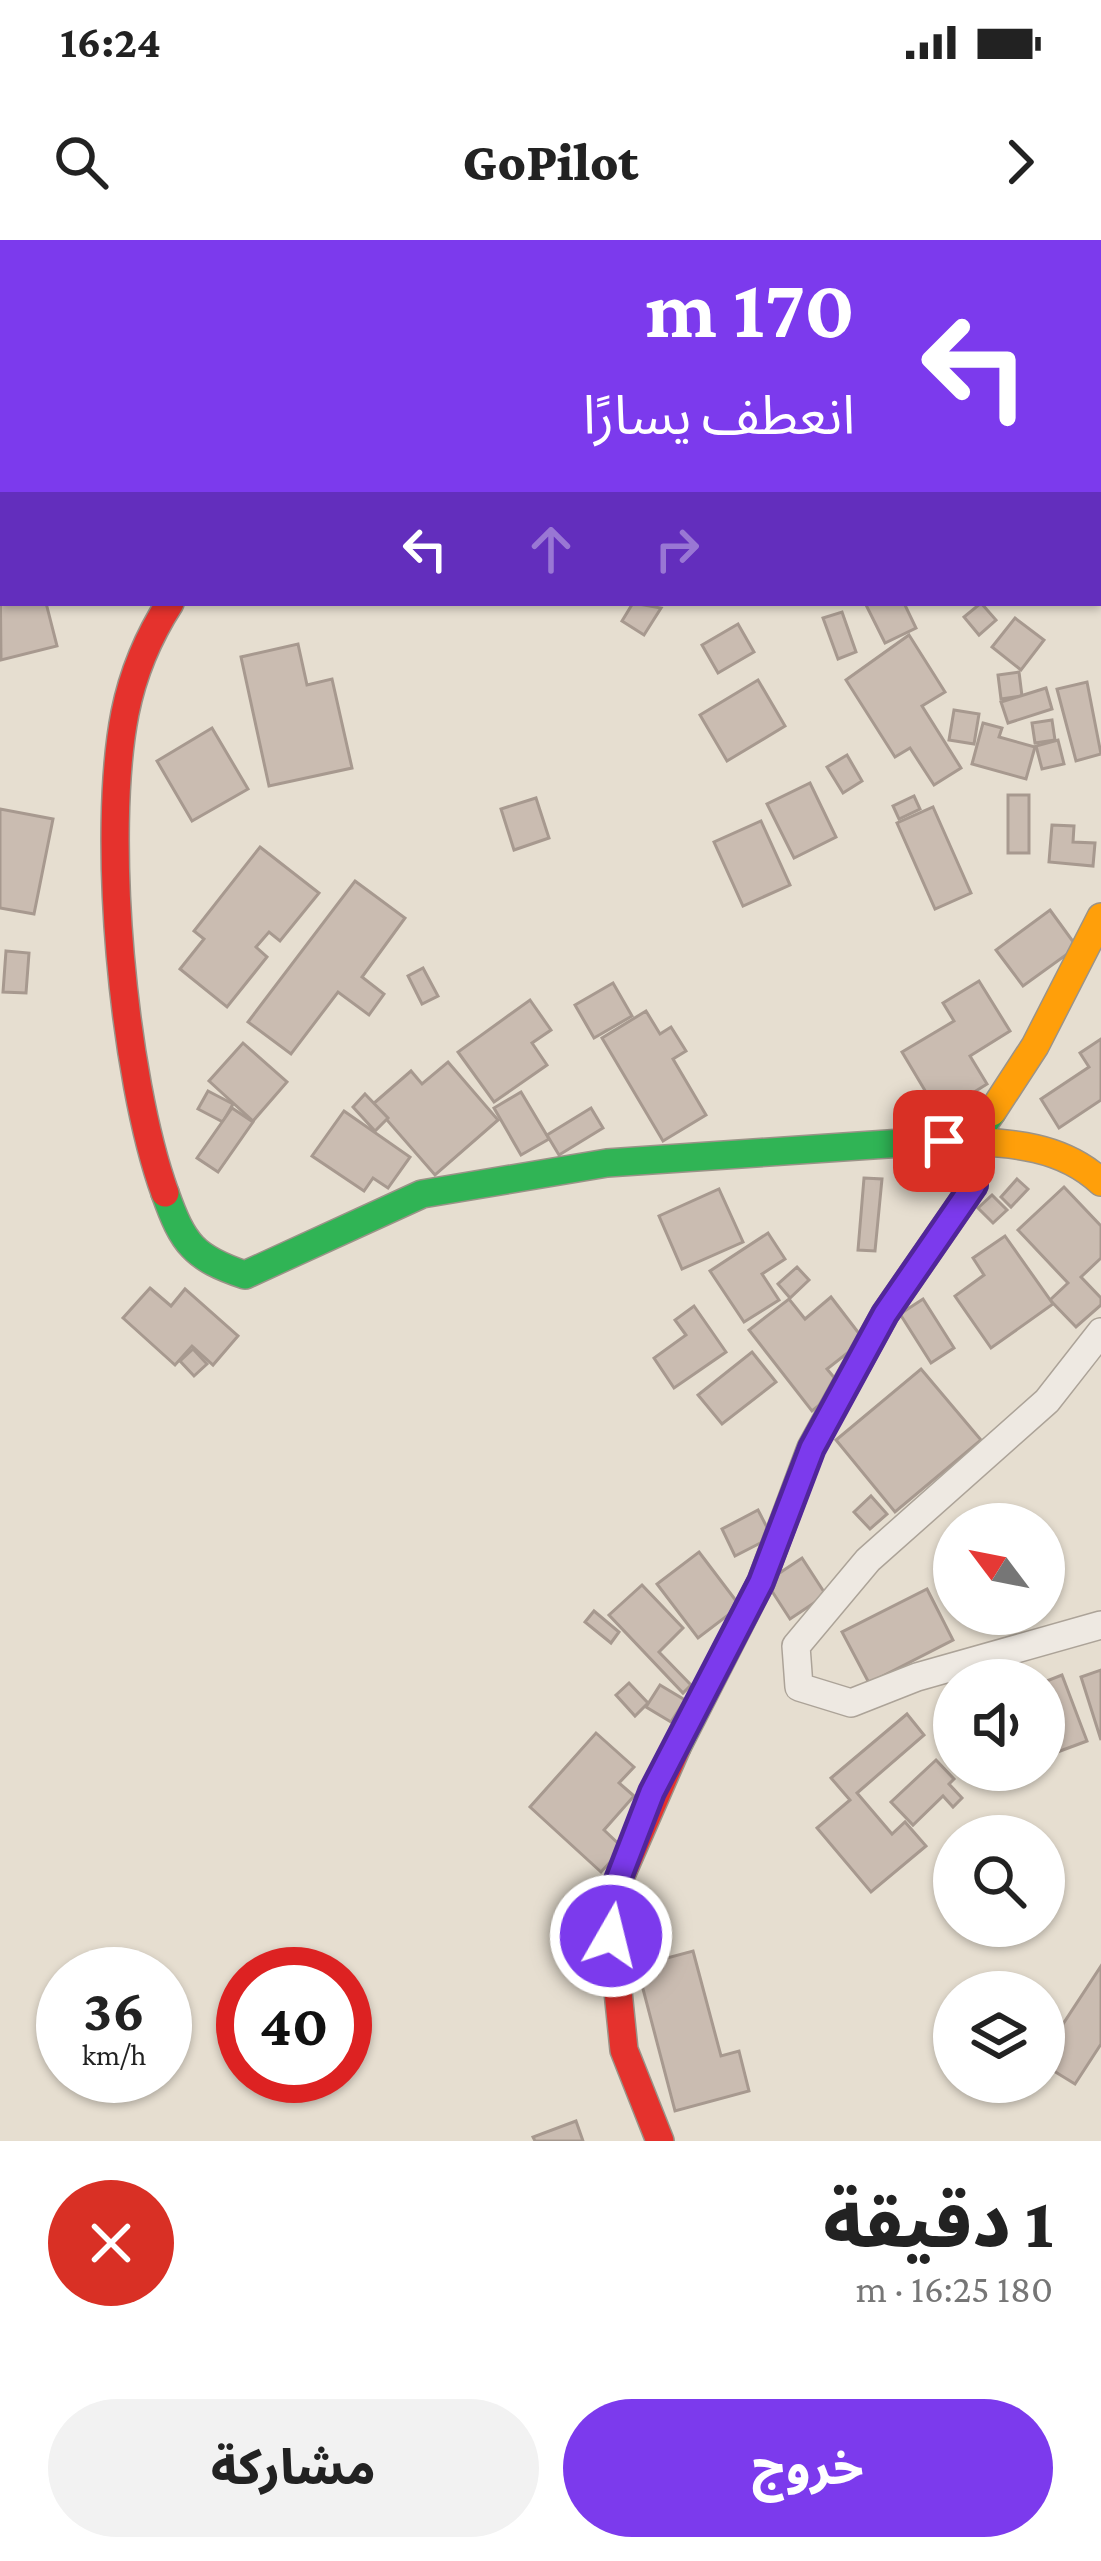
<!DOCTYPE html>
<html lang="ar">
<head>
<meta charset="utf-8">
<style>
  :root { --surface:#fff; --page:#f2f2f2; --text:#222; --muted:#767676; --accent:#7c3aed }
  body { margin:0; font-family:"Crimson Pro","Noto Sans Arabic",serif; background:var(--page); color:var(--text); direction:rtl; height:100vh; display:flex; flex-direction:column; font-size:45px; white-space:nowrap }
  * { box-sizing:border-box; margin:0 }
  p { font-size:39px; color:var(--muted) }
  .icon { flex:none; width:66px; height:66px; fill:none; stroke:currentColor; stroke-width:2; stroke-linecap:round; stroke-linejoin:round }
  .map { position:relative; height:1901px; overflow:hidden; direction:ltr }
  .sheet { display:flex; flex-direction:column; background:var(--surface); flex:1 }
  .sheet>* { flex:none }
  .guide { position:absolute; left:0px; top:0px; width:1101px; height:366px; box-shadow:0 3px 9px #0004; direction:rtl; background:#7c3aed; color:#fff; overflow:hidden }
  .needle { width:78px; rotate:302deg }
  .tools { position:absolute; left:933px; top:1263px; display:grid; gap:24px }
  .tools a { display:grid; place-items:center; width:132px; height:132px; border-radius:50%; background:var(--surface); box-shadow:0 3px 9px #0004; font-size:60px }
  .speed { position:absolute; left:36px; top:1707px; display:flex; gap:24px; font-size:60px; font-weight:700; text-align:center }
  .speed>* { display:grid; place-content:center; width:156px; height:156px; border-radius:50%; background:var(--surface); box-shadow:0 3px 9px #0004; line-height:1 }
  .speed small { font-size:30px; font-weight:400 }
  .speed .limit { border:18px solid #d22; background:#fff; color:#111 }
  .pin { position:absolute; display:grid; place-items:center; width:102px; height:102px; color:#fff; margin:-51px; border-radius:24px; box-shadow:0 6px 18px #0006 }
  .me { position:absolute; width:132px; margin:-66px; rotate:8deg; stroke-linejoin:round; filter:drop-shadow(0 0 9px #0008) }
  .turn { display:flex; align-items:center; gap:42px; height:252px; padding:0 48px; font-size:54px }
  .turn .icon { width:156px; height:156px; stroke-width:2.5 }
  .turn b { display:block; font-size:84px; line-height:102px }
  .lanes { display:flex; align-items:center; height:114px; padding:0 48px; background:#0003; justify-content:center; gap:60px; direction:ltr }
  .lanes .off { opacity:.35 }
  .round { display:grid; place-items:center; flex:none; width:126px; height:126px; border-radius:63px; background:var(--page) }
  .overview { display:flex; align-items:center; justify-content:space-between; height:204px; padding:0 48px }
  h1 { font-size:72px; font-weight:800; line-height:90px }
  .button { display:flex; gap:24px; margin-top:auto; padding:24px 48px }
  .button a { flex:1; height:138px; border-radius:72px; background:var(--accent); color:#fff; font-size:48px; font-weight:800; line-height:138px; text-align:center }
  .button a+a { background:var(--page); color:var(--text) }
  .status { display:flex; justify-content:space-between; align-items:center; height:84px; padding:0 60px; background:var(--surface); direction:ltr }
  .status svg { height:33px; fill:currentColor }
  header { display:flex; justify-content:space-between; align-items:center; height:156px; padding:0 48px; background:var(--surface); font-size:54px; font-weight:800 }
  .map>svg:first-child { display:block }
  .building { fill:#cabcb1; stroke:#a7998f; stroke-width:3 }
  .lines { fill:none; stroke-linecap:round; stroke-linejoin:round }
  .street-casing { stroke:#aca398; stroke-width:30 }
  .fast-casing { stroke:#9b9388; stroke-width:30 }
  .slow-casing { stroke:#9b9388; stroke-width:30 }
  .jam-casing { stroke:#9b9388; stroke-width:30 }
  .street { stroke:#eee9e2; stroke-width:27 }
  .fast { stroke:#30b455; stroke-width:27 }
  .slow { stroke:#ff9f0a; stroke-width:27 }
  .jam { stroke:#e5322d; stroke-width:27 }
  .route-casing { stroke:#51269a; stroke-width:30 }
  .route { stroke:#7c3aed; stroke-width:21 }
</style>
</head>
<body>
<div class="status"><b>16:24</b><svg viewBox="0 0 49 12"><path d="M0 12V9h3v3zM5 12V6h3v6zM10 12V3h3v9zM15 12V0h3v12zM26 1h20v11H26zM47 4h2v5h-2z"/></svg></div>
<header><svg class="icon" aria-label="forward" viewBox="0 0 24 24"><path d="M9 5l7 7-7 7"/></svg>GoPilot<svg class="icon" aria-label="search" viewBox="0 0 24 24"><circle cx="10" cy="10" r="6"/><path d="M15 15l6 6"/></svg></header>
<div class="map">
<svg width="1101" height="1901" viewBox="0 0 1101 1901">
  <rect width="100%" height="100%" fill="#e6ded0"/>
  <!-- building -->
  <g class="building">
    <polygon points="0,318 3,363 46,363 57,406 1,420"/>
    <polygon points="633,363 661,368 644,395 622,381"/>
    <polygon points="870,363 904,363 916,388 885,403 866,365"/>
    <polygon points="981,363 996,380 979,395 964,377"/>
    <polygon points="842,372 856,412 838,419 823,378"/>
    <polygon points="1015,378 1044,400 1021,430 992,407"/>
    <polygon points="738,384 754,412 718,433 702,405"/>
    <polygon points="909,395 945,452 922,466 961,528 934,545 910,508 895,517 846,440"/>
    <polygon points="298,404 307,445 332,439 352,528 269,546 241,417"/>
    <polygon points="1019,432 1022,456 1001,459 998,435"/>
    <polygon points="758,440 785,486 727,521 700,475"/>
    <polygon points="1087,442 1101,514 1076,521 1057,449"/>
    <polygon points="1046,448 1052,469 1008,483 1001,462"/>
    <polygon points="954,470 979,474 974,504 949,500"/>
    <polygon points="1052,480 1055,500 1035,503 1032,483"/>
    <polygon points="983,483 1002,488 999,497 1035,507 1026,539 972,524"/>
    <polygon points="212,488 248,549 192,581 157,521"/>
    <polygon points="1058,500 1064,524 1042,529 1036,506"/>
    <polygon points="847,515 862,541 843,553 827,527"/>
    <polygon points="810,543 836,597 794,618 767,564"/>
    <rect x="1008" y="555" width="21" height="58"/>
    <polygon points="914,556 920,569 899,579 893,566"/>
    <polygon points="536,558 549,598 514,610 501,569"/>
    <polygon points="933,567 971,653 935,669 897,583"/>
    <polygon points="0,569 53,579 34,674 0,668"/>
    <polygon points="761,581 790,645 743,666 714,602"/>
    <polygon points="1052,585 1074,586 1073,602 1095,603 1093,626 1049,622"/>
    <polygon points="260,607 319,653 280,701 269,692 256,707 267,717 227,767 180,729 204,699 194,691"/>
    <polygon points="355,641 405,678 362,737 384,754 369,775 338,752 291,814 248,782"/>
    <polygon points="1050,670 1077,707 1023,746 996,710"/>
    <polygon points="6,711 29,713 26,753 3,752"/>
    <polygon points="423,728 438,756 422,764 408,736"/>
    <polygon points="979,741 1010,791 970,816 987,844 939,874 902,812 954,781 943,763"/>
    <polygon points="613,743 632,776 594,798 575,765"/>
    <polygon points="530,760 551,790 532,803 547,825 494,862 458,812"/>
    <polygon points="646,771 660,794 671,787 686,811 673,819 706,875 663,901 602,798"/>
    <polygon points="1101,799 1101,860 1059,888 1041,859 1089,827 1080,813"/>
    <polygon points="243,803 287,842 253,881 209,841"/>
    <polygon points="448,822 498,880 435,935 373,864 411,831 422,844"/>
    <polygon points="208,851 233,864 223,882 198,869"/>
    <polygon points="521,852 549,899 521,915 494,868"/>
    <polygon points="365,854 388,878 375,891 353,867"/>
    <polygon points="232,868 253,882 218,932 197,918"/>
    <polygon points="591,868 603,888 559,915 547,895"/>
    <polygon points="344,871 410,917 388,948 373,938 364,951 312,916"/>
    <polygon points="864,938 882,939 875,1011 858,1010"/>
    <polygon points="1017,939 1028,949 1011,967 1001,957"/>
    <polygon points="1064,947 1101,986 1101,1018 1081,1037 1101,1058 1101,1065 1076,1087 1050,1060 1068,1043 1018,990"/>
    <polygon points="719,949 743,1002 682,1029 659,976"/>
    <polygon points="992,955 1007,970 993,983 978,968"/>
    <polygon points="768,993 785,1019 762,1034 779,1060 744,1082 710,1031"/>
    <polygon points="1005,996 1053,1064 991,1108 955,1056 984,1035 973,1018"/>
    <polygon points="797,1027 809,1040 790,1058 778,1044"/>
    <polygon points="150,1048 171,1066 185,1049 238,1096 213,1125 192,1106 175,1125 123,1078"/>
    <polygon points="831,1057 864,1100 827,1129 842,1147 812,1171 749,1090 789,1059 805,1079"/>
    <polygon points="923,1059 954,1108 931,1123 900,1074"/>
    <polygon points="694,1066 726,1112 674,1148 654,1118 686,1095 675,1080"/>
    <polygon points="193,1109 207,1124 194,1136 180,1121"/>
    <polygon points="752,1112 776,1142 722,1184 698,1155"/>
    <polygon points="921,1129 981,1200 895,1272 836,1200"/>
    <polygon points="871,1256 887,1274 870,1289 854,1272"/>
    <polygon points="758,1270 772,1297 735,1316 722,1289"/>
    <polygon points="699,1312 740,1366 698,1398 657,1344"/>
    <polygon points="802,1318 826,1355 790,1379 766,1342"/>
    <polygon points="642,1345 683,1388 659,1412 691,1445 683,1453 609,1375"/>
    <polygon points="927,1349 953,1400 869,1443 842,1392"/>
    <polygon points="594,1371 619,1392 611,1403 585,1382"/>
    <polygon points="1101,1430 1101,1500 1081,1437"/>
    <polygon points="1062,1435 1087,1501 1044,1517 1044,1442"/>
    <polygon points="629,1443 648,1463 635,1476 616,1455"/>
    <polygon points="660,1445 685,1460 671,1482 646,1467"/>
    <polygon points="907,1474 924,1495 857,1553 892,1594 905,1582 926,1606 871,1652 817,1588 850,1560 831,1538"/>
    <polygon points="596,1493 634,1527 619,1543 634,1556 604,1590 623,1608 601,1632 530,1567"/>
    <polygon points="936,1520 954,1539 949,1544 962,1558 953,1567 943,1556 913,1585 891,1562"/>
    <polygon points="693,1711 721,1816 739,1811 749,1851 675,1871 637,1726"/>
    <polygon points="1101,1726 1101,1804 1075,1844 1044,1825 1044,1813"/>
    <polygon points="576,1881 583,1901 535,1901 533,1897"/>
  </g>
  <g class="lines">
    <!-- street casing -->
    <g class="street-casing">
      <g id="street">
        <polyline points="641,3 643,0"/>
        <polyline points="1101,1092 1047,1161 868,1320 796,1406 799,1447 851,1463 917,1437 1101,1385"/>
      </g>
    </g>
    <!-- fast casing -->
    <g class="fast-casing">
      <g id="fast">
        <path d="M165,953C183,1004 194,1018 245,1035L422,954L607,923L947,900"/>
        <polyline points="677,1507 761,1342 811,1208 885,1074 974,945 972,902 992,872"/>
      </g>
    </g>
    <!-- slow casing -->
    <g class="slow-casing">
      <g id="slow">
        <polyline points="992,872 1035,806 1101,677"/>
        <path d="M947,900C1002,903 1058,902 1101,942"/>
      </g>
    </g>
    <!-- jam casing -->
    <g class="jam-casing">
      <g id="jam">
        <path d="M165,953C123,837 101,595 125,473C133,433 148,397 170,363"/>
        <polyline points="660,1901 624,1810 609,1663 677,1507"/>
      </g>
    </g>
    <!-- street -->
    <use href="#street" class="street"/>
    <!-- fast -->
    <use href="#fast" class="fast"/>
    <!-- slow -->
    <use href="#slow" class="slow"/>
    <!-- jam -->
    <use href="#jam" class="jam"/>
  </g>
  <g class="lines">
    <!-- route casing -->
    <g class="route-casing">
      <polyline id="route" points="611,1696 609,1663 652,1552 761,1342 812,1208 885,1074 974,945 972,902 944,901"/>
    </g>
    <!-- route -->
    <use href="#route" class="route"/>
  </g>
</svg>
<div class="tools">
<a><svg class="needle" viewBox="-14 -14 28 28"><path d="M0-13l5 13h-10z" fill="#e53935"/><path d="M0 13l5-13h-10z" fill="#767676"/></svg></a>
<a><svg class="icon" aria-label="sound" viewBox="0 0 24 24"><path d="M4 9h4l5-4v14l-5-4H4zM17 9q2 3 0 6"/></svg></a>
<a><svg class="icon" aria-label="search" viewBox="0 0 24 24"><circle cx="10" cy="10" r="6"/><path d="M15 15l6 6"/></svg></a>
<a><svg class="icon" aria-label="layers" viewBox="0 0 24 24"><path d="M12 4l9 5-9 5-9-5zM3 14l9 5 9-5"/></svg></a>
</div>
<div class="speed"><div>36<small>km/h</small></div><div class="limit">40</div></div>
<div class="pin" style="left:944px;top:901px;background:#d93025"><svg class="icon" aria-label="arrive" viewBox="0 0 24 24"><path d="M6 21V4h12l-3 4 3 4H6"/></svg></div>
<svg class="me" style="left:611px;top:1696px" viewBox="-20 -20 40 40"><circle r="17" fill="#7c3aed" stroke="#fff" stroke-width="3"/><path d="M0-11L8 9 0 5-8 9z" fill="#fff"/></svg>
<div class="guide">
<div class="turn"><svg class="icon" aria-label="left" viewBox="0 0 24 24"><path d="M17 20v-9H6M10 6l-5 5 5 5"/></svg><div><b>170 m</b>انعطف يسارًا</div></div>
<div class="lanes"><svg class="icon" aria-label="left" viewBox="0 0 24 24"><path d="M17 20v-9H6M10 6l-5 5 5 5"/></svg><svg class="icon off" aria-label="ahead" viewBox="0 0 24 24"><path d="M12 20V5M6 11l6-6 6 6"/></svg><svg class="icon off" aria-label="right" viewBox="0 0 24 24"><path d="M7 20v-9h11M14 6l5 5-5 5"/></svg></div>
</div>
</div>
<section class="sheet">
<div class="overview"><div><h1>1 دقيقة</h1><p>180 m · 16:25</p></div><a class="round" style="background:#d93025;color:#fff"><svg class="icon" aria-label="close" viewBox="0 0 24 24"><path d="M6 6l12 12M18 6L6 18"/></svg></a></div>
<div class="button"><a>خروج</a><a>مشاركة</a></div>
</section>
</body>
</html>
